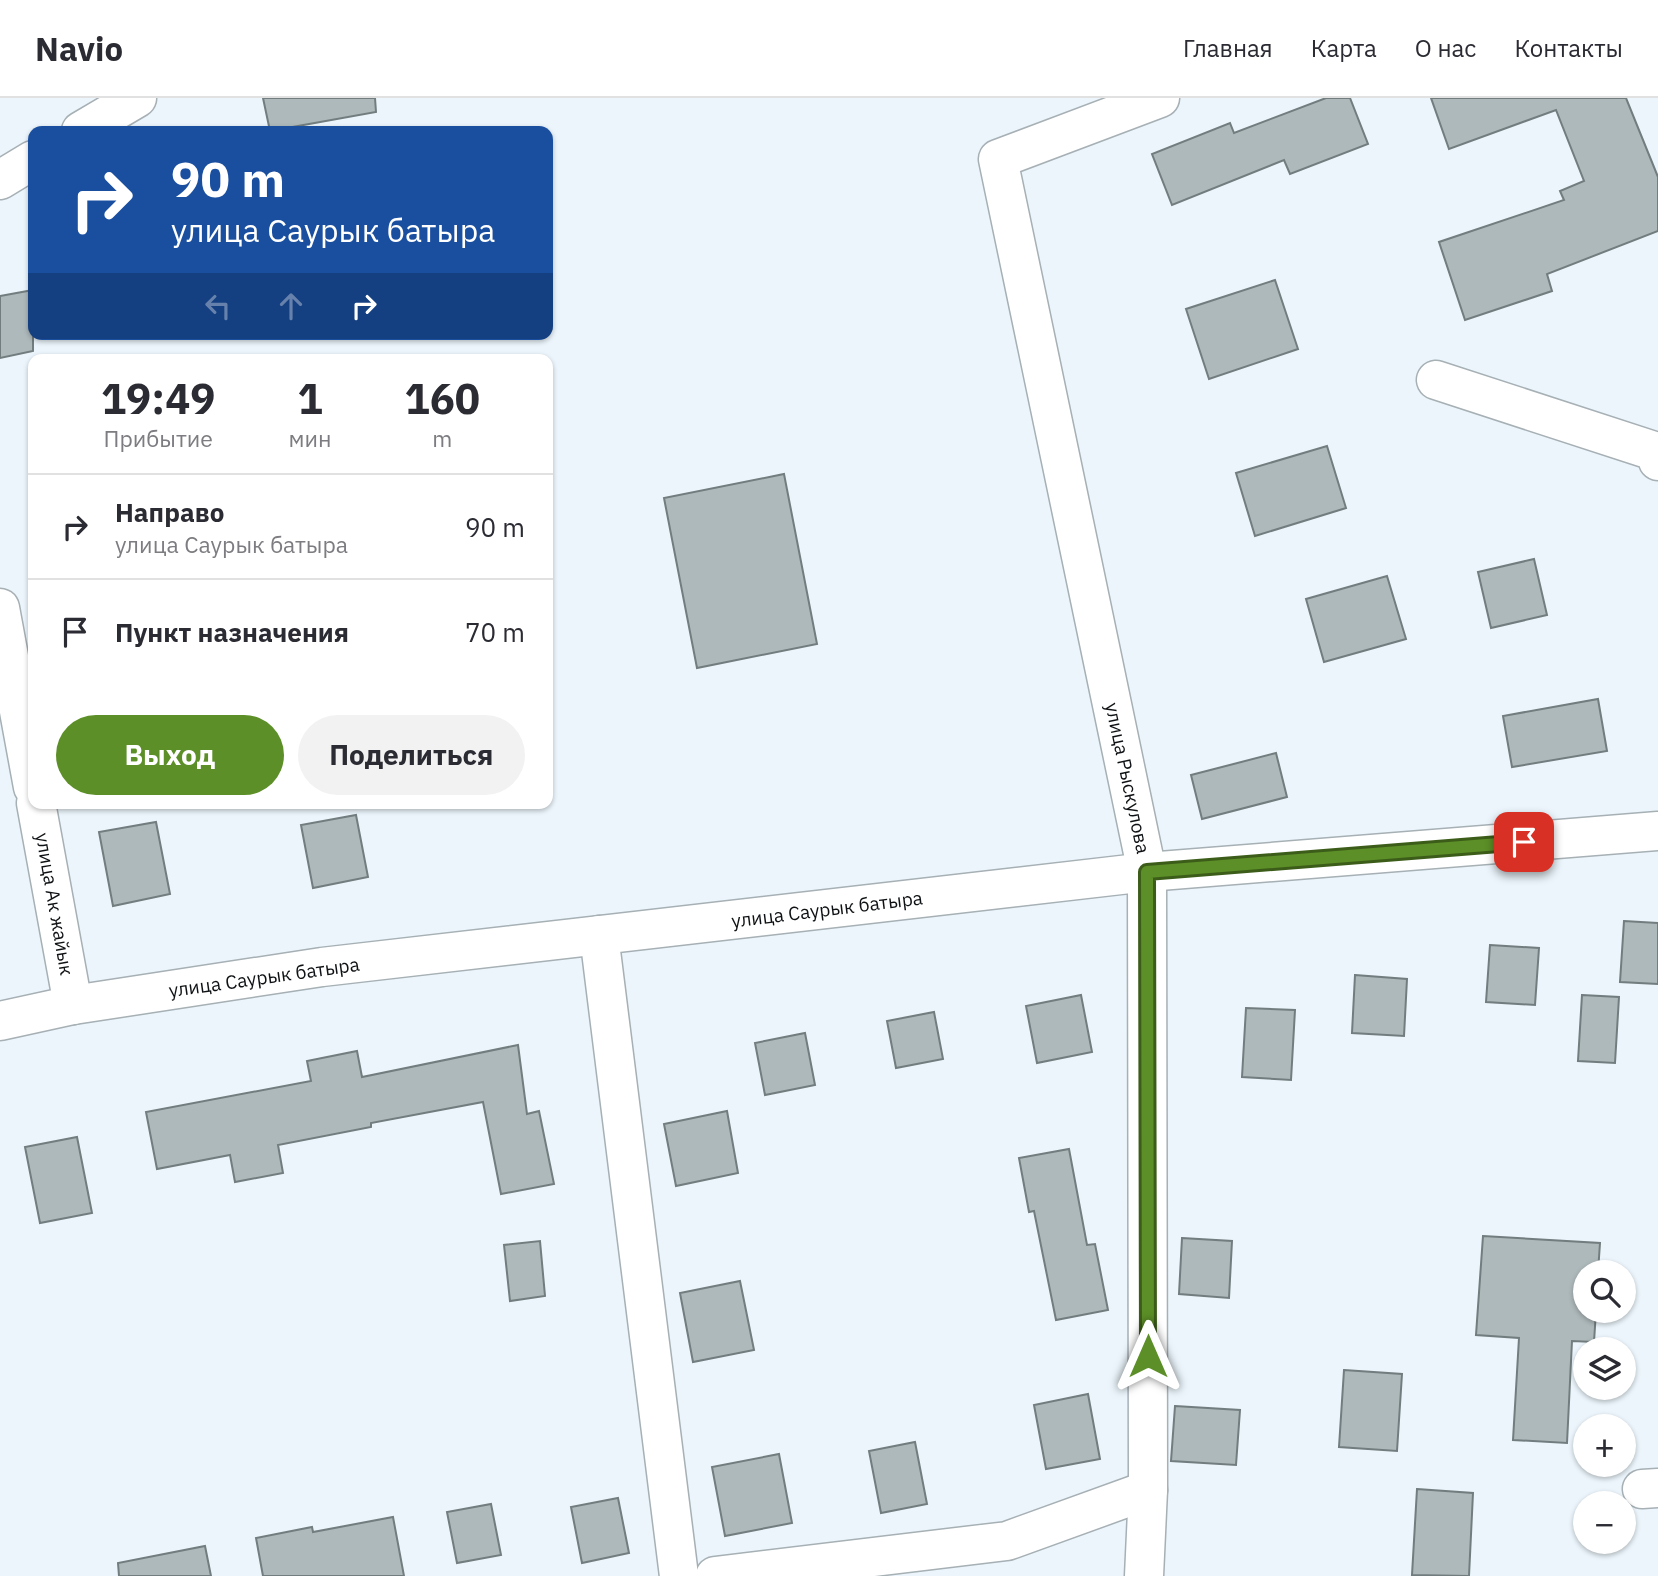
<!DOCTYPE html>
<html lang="ru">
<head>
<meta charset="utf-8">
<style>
  :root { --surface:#fff; --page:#f2f2f3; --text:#2b2b33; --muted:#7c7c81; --line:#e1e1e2; --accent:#5c8f27 }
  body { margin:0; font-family:"IBM Plex Sans",sans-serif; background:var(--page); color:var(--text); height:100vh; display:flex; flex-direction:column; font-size:26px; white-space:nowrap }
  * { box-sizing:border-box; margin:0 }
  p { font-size:23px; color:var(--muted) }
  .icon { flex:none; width:38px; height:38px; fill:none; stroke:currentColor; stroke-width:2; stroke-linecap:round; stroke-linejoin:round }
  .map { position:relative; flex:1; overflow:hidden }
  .drawer { position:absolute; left:28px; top:256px; width:525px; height:455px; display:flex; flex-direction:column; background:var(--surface); border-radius:14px; box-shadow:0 2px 5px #0004 }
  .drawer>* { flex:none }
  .hud { position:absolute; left:28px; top:28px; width:525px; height:214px; border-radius:14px; box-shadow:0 2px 5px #0004; background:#1a4fa0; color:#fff; overflow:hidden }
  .fabs { position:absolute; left:1573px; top:1162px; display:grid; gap:14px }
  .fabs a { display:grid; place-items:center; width:63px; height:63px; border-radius:50%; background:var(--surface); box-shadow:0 2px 5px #0004; font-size:35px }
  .pin { position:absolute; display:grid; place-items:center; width:60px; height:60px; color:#fff; margin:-30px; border-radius:14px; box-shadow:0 4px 10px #0006 }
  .me { position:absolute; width:77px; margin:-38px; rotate:0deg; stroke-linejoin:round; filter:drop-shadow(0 0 5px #0008) }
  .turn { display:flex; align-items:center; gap:24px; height:147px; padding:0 28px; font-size:32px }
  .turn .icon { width:91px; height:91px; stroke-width:2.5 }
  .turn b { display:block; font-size:49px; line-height:60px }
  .lanes { display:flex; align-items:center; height:66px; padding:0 28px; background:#0003; justify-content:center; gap:35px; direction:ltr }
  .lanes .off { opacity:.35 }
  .eta { display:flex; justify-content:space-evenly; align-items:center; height:119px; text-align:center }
  .eta b { font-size:42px; font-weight:800; line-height:49px }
  .primary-button { display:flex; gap:14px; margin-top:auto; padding:14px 28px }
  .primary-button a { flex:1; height:80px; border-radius:42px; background:var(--accent); color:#fff; font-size:28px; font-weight:800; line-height:80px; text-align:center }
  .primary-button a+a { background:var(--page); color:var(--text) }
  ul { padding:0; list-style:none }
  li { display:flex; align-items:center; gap:21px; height:105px; padding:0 28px; border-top:2px solid var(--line) }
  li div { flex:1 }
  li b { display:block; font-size:26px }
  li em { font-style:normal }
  header { display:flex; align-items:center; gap:42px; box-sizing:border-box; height:98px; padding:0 35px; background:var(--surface); border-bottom:2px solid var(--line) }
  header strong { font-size:33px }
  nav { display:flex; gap:38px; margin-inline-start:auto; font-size:24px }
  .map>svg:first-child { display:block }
  .building { fill:#aeb9bb; stroke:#727d7f; stroke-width:2 }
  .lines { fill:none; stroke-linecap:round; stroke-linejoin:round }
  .street-casing { stroke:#a6b0b5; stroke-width:41 }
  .street { stroke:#fff; stroke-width:38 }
  .route-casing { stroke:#3c5d19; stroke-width:18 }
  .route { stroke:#5c8f27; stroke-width:12 }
  .labels { text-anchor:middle; stroke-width:5; stroke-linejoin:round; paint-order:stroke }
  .street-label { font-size:19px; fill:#0f1214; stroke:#fff }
</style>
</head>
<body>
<header>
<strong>Navio</strong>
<nav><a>Главная</a><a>Карта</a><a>О нас</a><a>Контакты</a></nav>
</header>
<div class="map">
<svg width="1658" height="1478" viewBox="0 0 1658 1478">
  <rect width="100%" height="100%" fill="#ebf5fb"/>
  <!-- building -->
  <g class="building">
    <polygon points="263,0 375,0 376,14 270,33"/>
    <polygon points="1326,0 1350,0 1368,46 1290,76 1284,62 1172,107 1152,56 1230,25 1234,35"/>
    <polygon points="1431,0 1626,0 1658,79 1658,133 1547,176 1552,193 1465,222 1439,144 1564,102 1560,93 1584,83 1556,12 1449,51"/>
    <polygon points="1275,182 1298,251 1209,281 1186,211"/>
    <polygon points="33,192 33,253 0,260 0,198"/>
    <polygon points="1327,348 1346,410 1255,438 1236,375"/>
    <polygon points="784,376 817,546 697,570 664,400"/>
    <polygon points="1534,461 1547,517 1491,530 1478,474"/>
    <polygon points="1387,478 1406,541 1324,564 1306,501"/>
    <polygon points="1598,601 1607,653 1512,669 1503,618"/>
    <polygon points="1276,655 1287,699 1202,721 1191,677"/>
    <polygon points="356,717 368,779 313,790 301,727"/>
    <polygon points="156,724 170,796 113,808 99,734"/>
    <polygon points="1624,823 1658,825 1658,886 1620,884"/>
    <polygon points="1490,847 1539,850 1535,907 1486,904"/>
    <polygon points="1355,877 1407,881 1404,938 1352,935"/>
    <polygon points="1081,897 1092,954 1037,965 1026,908"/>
    <polygon points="1582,897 1619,899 1615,965 1578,963"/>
    <polygon points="1246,910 1295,912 1291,982 1242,979"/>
    <polygon points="934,914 943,961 896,970 887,923"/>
    <polygon points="805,935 815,987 765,997 755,945"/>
    <polygon points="518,947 527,1016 539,1013 554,1086 501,1096 483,1004 371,1025 371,1029 278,1047 283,1075 235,1084 230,1057 157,1071 146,1014 311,983 307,963 357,953 362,979"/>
    <polygon points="727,1013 738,1075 676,1088 664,1026"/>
    <polygon points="77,1039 92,1115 40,1125 25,1049"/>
    <polygon points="1069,1051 1087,1147 1095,1146 1108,1212 1056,1222 1034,1113 1029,1114 1019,1060"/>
    <polygon points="1483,1138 1600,1145 1598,1174 1586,1174 1586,1213 1596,1213 1594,1244 1572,1243 1567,1345 1513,1342 1519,1240 1476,1237"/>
    <polygon points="1182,1140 1232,1143 1229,1200 1179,1196"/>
    <polygon points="540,1143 545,1198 510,1203 504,1147"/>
    <polygon points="740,1183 754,1252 693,1264 680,1195"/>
    <polygon points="1344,1272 1402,1276 1397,1353 1339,1349"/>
    <polygon points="1088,1296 1100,1361 1046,1371 1034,1307"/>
    <polygon points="1175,1308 1240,1312 1236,1367 1171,1363"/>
    <polygon points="915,1344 927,1406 881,1415 869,1353"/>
    <polygon points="779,1356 792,1425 725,1438 712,1369"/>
    <polygon points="1417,1391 1473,1395 1469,1478 1412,1477"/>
    <polygon points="618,1400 629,1455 582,1465 571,1409"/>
    <polygon points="491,1406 501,1457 457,1465 447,1414"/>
    <polygon points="393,1419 404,1478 263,1478 256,1440 312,1429 313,1434"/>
    <polygon points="205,1448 211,1478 119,1478 118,1465"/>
  </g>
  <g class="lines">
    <!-- street casing -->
    <g class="street-casing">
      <g id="street">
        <polyline points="81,33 137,0"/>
        <polyline points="0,82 33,62"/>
        <polyline points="1436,282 1657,354 1658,363"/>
        <polyline points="0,510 33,689"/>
        <polyline points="36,705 73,907"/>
        <polyline points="599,837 679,1478"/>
        <polyline points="0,923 73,907 322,869 1147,774 1658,733"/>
        <polyline points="1642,1391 1658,1390"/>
        <polyline points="715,1478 1007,1443 1148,1392"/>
        <polyline points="1144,1478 1148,1392 1147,774 998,61 1160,0"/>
      </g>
    </g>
    <!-- street -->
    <use href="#street" class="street"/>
  </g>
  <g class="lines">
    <!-- route casing -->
    <g class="route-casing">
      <polyline id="route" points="1148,1258 1147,774 1524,744"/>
    </g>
    <!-- route -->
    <use href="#route" class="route"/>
  </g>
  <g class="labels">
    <!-- street labels -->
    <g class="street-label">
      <text transform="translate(1128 680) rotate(78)" y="7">улица Рыскулова</text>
      <text transform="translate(55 806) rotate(80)" y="7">улица Ак жайык</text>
      <text transform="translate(827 811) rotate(-7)" y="7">улица Саурык батыра</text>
      <text transform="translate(264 879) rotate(-8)" y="7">улица Саурык батыра</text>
    </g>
  </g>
</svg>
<div class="fabs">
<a><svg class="icon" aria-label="search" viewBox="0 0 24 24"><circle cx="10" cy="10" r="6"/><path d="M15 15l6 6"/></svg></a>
<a><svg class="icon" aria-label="layers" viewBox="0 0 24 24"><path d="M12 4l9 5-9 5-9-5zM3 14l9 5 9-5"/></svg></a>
<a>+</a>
<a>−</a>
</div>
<div class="pin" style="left:1524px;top:744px;background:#d93025"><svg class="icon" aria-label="arrive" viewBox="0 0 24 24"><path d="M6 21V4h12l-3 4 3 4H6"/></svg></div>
<svg class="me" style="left:1148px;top:1258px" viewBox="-20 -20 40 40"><path d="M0-17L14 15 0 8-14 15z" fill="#5c8f27" stroke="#fff" stroke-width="4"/></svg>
<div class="hud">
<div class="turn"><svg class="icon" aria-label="right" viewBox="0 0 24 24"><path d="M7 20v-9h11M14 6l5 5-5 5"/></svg><div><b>90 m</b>улица Саурык батыра</div></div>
<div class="lanes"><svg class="icon off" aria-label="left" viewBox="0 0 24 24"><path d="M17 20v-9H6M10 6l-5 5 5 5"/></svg><svg class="icon off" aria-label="ahead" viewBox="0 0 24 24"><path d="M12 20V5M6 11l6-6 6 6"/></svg><svg class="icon" aria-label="right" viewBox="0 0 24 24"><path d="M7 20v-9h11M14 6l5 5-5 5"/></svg></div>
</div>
<section class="drawer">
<div class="eta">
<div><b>19:49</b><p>Прибытие</p></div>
<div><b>1</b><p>мин</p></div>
<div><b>160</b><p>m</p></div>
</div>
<ul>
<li><svg class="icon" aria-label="right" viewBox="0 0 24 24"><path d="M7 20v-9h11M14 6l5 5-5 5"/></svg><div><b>Направо</b><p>улица Саурык батыра</p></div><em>90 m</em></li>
<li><svg class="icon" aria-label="arrive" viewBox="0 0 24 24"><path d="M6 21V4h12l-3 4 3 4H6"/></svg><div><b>Пункт назначения</b></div><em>70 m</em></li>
</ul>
<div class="primary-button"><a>Выход</a><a>Поделиться</a></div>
</section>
</div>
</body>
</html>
